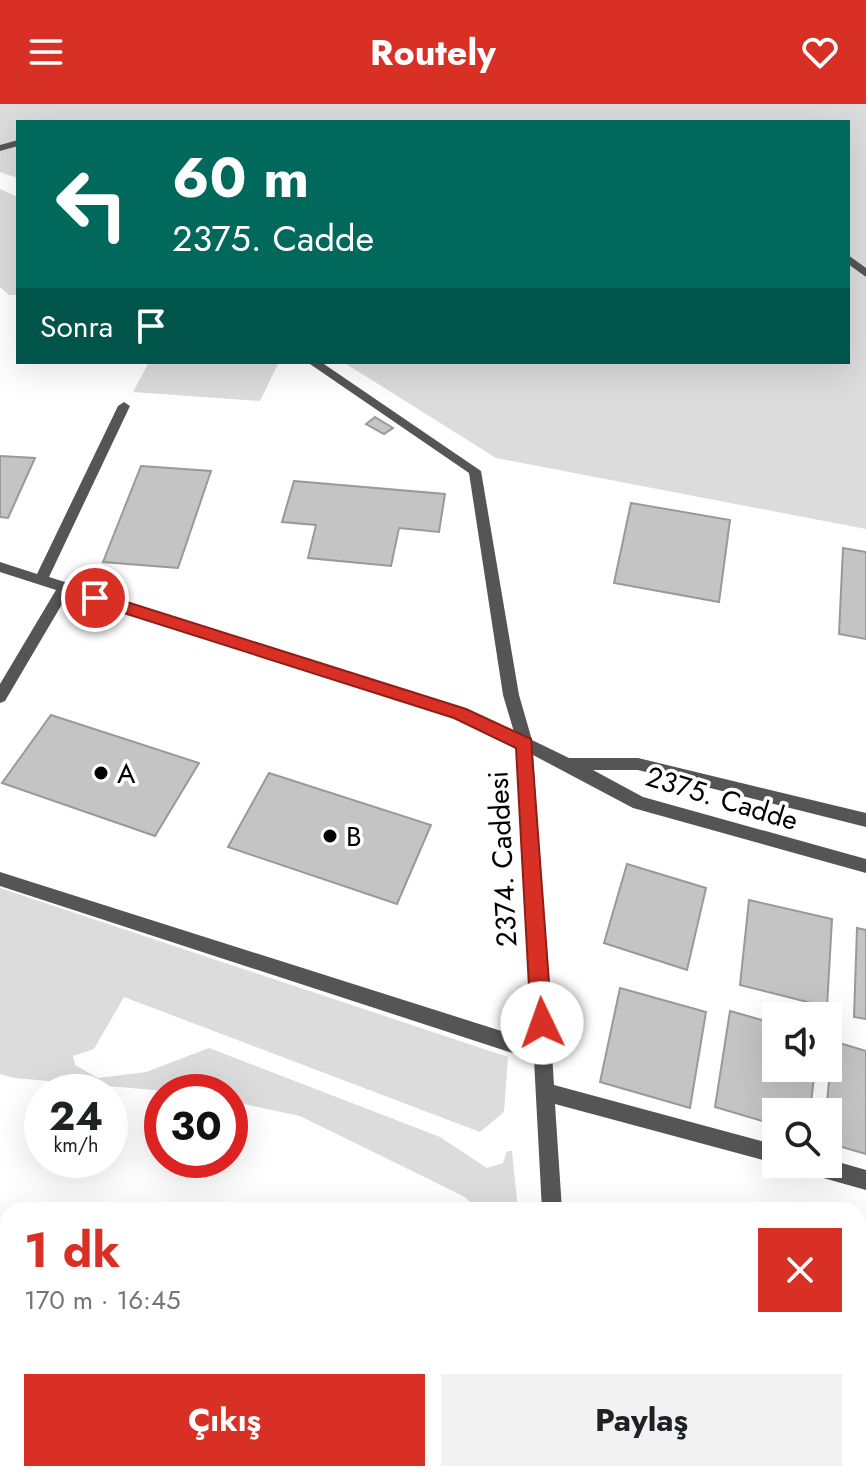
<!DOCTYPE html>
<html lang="tr">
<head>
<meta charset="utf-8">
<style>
  :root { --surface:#fff; --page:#f2f2f2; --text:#202124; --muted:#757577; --accent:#d93025 }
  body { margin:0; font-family:Jost,sans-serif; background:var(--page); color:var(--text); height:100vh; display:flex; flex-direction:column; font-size:30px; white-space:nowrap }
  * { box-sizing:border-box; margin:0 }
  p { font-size:26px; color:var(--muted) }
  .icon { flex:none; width:44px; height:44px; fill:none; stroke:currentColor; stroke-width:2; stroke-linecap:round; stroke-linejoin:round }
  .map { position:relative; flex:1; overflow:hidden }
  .drawer { position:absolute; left:0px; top:1098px; width:866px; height:280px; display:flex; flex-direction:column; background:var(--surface); border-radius:24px 24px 0 0; box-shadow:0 8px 32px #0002 }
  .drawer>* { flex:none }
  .hud { position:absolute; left:16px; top:16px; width:834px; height:244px; border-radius:0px; box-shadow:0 8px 32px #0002; background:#00695c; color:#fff; overflow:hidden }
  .buttons { position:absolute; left:762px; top:898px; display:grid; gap:16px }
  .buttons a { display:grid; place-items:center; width:80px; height:80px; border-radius:0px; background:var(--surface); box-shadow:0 8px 32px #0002; font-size:40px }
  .speed { position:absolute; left:24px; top:970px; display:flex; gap:16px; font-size:40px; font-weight:700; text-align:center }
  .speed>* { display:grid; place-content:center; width:104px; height:104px; border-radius:50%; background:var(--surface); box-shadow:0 8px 32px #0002; line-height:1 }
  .speed small { font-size:20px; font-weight:400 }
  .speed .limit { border:12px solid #d22; background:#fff; color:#111 }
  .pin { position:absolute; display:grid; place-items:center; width:68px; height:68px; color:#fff; margin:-34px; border:4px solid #fff; border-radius:50%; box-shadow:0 2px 8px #0007 }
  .me { position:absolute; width:88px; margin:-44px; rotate:357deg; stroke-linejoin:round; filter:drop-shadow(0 0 6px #0008) }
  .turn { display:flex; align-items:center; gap:28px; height:168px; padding:0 24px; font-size:36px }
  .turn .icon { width:104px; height:104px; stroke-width:2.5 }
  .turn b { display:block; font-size:56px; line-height:68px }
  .then { display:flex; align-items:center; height:76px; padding:0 24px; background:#0003; gap:16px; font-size:30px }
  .round { display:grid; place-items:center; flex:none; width:84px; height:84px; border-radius:0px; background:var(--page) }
  .head { display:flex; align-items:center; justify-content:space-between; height:136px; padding:0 24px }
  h1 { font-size:48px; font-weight:700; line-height:60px; color:var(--accent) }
  .primary-button { display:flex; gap:16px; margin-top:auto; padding:16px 24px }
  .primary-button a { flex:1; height:92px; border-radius:0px; background:var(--accent); color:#fff; font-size:32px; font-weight:700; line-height:92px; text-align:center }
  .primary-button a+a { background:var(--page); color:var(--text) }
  header { display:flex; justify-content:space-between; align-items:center; height:104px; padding:0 24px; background:var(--accent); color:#fff; font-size:36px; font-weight:700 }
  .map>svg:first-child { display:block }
  .green { fill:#dcdcdc }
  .building { fill:#c4c4c4; stroke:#999; stroke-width:2 }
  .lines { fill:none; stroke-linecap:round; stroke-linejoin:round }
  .minor { fill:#555; fill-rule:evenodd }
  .route { fill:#d93025; stroke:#8d1f18; stroke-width:2 }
  .poi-dot { fill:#000; stroke:#fff; stroke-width:3 }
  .labels { text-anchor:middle; stroke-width:7; stroke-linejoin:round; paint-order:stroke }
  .poi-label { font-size:28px; fill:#000; stroke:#fff; text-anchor:start }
  .street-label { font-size:28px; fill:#000; stroke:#fff }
</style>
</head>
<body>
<header><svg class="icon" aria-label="menu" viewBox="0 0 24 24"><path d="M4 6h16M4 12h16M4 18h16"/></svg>Routely<svg class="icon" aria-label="heart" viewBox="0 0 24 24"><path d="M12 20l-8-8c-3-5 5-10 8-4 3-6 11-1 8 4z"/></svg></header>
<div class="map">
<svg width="866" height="1378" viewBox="0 0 866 1378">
  <rect width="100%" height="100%" fill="#fff"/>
  <!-- green -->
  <g class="green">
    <polygon points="0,0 866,0 866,425 496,354 343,258 848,258 848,18 18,18 18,74 0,68"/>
    <polygon points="0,85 18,93 18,191 9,191 0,183"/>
    <polygon points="149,258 279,258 260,297 133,288"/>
    <polygon points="0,784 508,953 504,1008 480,1028 124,893 94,945 73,952 75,961 98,974 146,968 209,944 440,1033 487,1064 503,1059 507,1047 512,1047 518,1106 480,1106 463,1092 300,1012 230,997 230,988 177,988 14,974 0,970"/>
  </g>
  <!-- building -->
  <g class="building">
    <polygon points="375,313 393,324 384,330 366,320"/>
    <polygon points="0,352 35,354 8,414 0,413"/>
    <polygon points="141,362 211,367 178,464 103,458"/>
    <polygon points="294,377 445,390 439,428 399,424 391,462 308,454 316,421 282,418"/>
    <polygon points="631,399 730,416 719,498 614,479"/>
    <polygon points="843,444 866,448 866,535 839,530"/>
    <polygon points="51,611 199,659 155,732 2,679"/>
    <polygon points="269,669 431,721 397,800 228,743"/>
    <polygon points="627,760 706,784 687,866 604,839"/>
    <polygon points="749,796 832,815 827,903 740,881"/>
    <polygon points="857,824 866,826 866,915 854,913"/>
    <polygon points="620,884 706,908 690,1004 600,978"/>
    <polygon points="730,907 776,920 776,964 815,964 810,1008 776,1008 776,1021 715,1003"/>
    <polygon points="833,937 866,947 866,1050 828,1039 826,1008"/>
    <polygon points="858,1134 866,1137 866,1263 858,1260"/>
    <polygon points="858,1311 866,1314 866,1378 845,1378 845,1370 858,1370"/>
  </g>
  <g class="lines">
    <!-- minor -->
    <g class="minor">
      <polygon points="18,36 18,42 0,47 0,41"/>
      <polygon points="848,151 866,164 866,173 848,160"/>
      <polygon points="307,258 321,258 481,367 519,591 532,636 569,654 638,654 866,709 866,723 638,666 593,666 643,693 866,755 866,769 633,704 533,651 554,981 776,1041 778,1060 555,1000 562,1106 542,1106 534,956 0,782 0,768 533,937 517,644 454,613 68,490 5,597 0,599 0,580 56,486 0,468 0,458 37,470 118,302 124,298 130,302 49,473 464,605 514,628 503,591 469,369"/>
      <polygon points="828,1055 866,1066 866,1086 809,1070 802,1067 799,1060 828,1060"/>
      <rect x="556" y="1370" width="22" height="8"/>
    </g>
  </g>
  <!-- route -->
  <polygon class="route" points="95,488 466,605 531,635 552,919 549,926 542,929 534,926 531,919 516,644 454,614 89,498 89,489"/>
  <!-- markers -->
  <g class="poi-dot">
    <circle cx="101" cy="669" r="8"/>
    <circle cx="330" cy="732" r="8"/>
  </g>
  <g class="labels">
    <!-- poi labels -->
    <g class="poi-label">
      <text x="117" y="679">A</text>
      <text x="346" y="742">B</text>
    </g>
    <!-- street labels -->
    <g class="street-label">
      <text transform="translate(722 694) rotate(17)" y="10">2375. Cadde</text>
      <text transform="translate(502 755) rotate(-93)" y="10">2374. Caddesi</text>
    </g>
  </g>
</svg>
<div class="buttons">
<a><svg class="icon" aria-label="sound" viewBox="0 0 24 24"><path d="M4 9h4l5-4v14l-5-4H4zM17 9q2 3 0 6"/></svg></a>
<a><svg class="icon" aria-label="search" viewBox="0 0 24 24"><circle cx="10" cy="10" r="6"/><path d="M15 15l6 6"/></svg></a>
</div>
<div class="speed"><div>24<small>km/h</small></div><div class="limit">30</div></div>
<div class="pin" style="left:95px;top:494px;background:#d93025"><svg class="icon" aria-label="arrive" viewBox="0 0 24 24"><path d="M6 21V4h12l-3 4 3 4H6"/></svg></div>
<svg class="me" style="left:542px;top:919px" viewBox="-20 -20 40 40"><circle r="19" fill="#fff"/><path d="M0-13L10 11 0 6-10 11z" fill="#d93025"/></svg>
<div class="hud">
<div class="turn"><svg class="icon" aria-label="left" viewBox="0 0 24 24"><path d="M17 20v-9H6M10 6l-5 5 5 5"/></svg><div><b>60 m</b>2375. Cadde</div></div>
<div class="then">Sonra<svg class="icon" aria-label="arrive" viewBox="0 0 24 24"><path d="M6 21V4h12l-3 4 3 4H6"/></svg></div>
</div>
<section class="drawer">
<div class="head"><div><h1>1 dk</h1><p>170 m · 16:45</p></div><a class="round" style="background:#d93025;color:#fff"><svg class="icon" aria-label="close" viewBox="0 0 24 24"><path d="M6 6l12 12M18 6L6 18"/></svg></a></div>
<div class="primary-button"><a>Çıkış</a><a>Paylaş</a></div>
</section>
</div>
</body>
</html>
